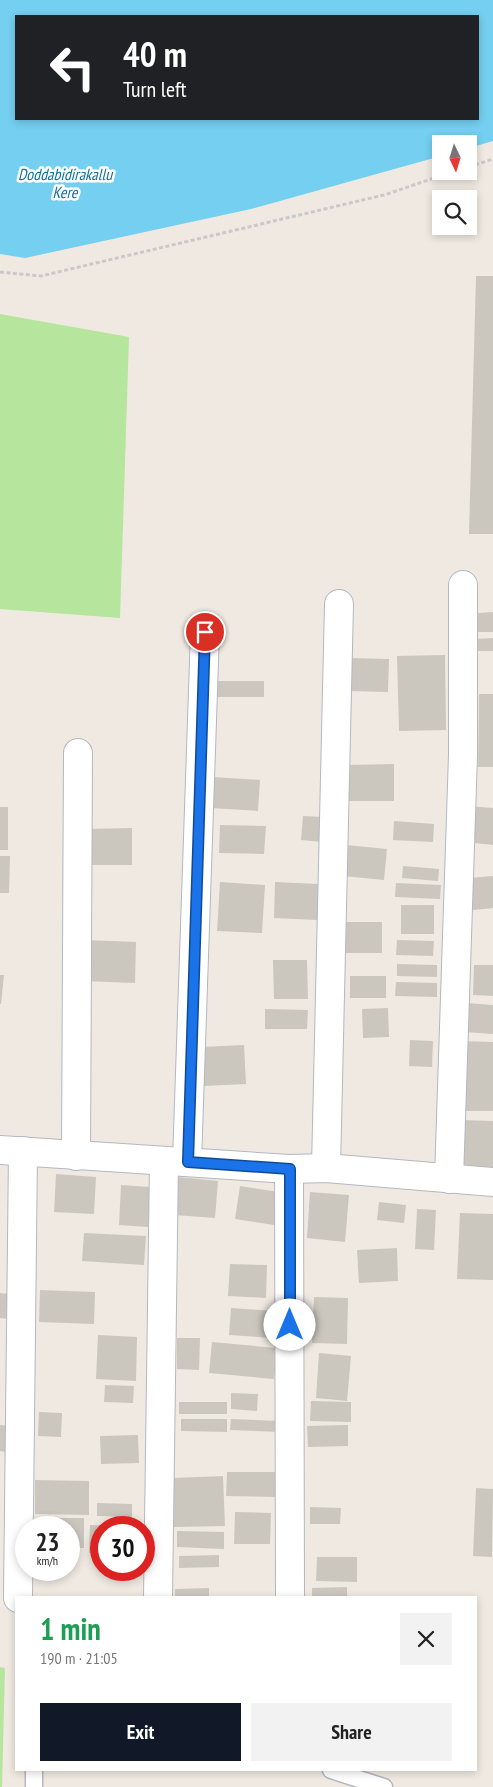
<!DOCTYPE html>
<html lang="en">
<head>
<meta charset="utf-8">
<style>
  :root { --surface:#fff; --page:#f2f2f2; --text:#222; --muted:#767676; --accent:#111827 }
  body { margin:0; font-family:"PT Sans Narrow",sans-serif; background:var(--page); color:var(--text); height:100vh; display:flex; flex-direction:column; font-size:19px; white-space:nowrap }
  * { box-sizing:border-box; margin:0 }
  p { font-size:16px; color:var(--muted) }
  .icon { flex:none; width:28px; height:28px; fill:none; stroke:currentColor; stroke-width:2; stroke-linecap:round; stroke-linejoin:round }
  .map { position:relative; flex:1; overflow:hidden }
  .drawer { position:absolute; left:15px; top:1596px; width:462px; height:175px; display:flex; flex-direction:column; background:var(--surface); border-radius:0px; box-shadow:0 2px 8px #0003 }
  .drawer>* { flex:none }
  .top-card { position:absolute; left:15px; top:15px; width:464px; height:105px; border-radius:0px; box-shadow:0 2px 8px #0003; background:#202124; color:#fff; overflow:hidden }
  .needle { width:32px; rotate:176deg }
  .controls { position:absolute; left:432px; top:135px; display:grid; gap:10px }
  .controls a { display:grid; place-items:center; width:45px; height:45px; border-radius:0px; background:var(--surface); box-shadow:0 2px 8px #0003; font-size:25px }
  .speed { position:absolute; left:15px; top:1516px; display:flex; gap:10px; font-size:25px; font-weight:700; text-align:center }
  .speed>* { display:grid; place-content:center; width:65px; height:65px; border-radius:50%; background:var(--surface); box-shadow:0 2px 8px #0003; line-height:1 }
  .speed small { font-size:12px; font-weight:400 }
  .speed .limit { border:8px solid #d22; background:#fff; color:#111 }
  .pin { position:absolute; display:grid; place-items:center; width:42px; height:42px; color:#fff; margin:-21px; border:2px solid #fff; border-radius:50%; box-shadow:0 1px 5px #0007 }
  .me { position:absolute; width:55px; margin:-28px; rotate:0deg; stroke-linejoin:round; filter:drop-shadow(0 0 4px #0008) }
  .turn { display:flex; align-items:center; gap:18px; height:105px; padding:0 25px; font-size:22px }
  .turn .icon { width:65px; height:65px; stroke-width:2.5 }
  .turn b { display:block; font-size:35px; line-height:42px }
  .round { display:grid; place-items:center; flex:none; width:52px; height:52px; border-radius:0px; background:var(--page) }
  .headline { display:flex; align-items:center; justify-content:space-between; height:85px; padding:0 25px }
  h1 { font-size:30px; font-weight:800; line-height:38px; color:#1e9e55 }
  .primary-button { display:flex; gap:10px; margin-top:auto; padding:10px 25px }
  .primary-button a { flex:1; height:58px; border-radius:0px; background:var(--accent); color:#fff; font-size:20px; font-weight:800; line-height:58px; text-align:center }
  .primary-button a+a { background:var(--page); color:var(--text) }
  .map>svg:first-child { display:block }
  .green { fill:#b6e59e }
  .water { fill:#75cff0; fill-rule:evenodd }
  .building { fill:#cbc7bf }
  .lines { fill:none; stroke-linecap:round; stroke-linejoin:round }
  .service-casing { stroke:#b4b7c1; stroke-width:19 }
  .minor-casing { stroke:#b4b7c1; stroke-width:30 }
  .path { stroke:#c9c9c9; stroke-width:3; stroke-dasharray:4 2.5; stroke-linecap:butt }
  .service { stroke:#fff; stroke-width:16 }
  .minor { stroke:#fff; stroke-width:28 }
  .route-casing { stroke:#114b97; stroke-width:12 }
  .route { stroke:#1a73e8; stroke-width:9 }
  .labels { text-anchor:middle; stroke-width:5; stroke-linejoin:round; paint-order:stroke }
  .water-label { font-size:16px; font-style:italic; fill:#0d6fa3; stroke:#fff }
</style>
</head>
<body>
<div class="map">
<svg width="493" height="1787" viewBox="0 0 493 1787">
  <rect width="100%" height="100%" fill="#efe9e1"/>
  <!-- green -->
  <g class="green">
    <polygon points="0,314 129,337 120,618 0,609"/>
    <polygon points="0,1667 5,1668 2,1787 0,1787"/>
  </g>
  <!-- water -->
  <path class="water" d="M0,0H493V141L469,148V144H441V156L251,209L25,258L0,254ZM16,16H478V119H16Z"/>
  <!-- building -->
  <g class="building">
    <polygon points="476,276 493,276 493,534 469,534"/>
    <polygon points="493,612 493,632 478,632 477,613"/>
    <polygon points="493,638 493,651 472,651 472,639"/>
    <polygon points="445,655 446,730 399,731 397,656"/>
    <polygon points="351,658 389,659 388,692 349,691"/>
    <rect x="216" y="681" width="48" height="16"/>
    <polygon points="479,694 493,694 493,767 478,767"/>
    <polygon points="394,764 394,801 345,801 345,765"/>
    <polygon points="213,777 260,780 258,811 211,808"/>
    <polygon points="468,806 493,808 493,845 465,842"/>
    <rect x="0" y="807" width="8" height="43"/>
    <polygon points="303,816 324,817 322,842 301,840"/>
    <polygon points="394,821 434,824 433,842 393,840"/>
    <polygon points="220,825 266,826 264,854 219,853"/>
    <polygon points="132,828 132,865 84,865 84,829"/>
    <polygon points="346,845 387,849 384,880 343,876"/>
    <polygon points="0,856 10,856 9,893 0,893"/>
    <polygon points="403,866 439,869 438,881 402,878"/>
    <polygon points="493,876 493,908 473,910 470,878"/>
    <polygon points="220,882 265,885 262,933 217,931"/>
    <polygon points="275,882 318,884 317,920 274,918"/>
    <polygon points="396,883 441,885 440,899 395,897"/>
    <rect x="401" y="905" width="33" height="29"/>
    <rect x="345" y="922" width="37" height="31"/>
    <polygon points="85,940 136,942 135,983 82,981"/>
    <polygon points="397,940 434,941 433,956 396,955"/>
    <polygon points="273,960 307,960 308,999 274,999"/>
    <polygon points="397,964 437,965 437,977 397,976"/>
    <polygon points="474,965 493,965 493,996 473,995"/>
    <polygon points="0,975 4,975 1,1004 0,1004"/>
    <rect x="350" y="976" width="36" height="22"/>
    <polygon points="396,982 437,983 437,997 395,996"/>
    <polygon points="466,1003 493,1005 493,1034 465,1032"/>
    <polygon points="388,1008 389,1037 363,1038 362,1009"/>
    <polygon points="265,1009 308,1010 307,1029 265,1029"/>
    <polygon points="410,1040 433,1041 432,1067 409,1066"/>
    <polygon points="458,1041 493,1042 493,1111 457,1111"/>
    <polygon points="244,1045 246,1084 204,1086 201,1047"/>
    <polygon points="461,1120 493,1121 493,1168 459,1166"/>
    <polygon points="56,1174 96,1177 94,1214 54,1212"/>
    <polygon points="178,1177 218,1181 215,1218 175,1215"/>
    <polygon points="121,1185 150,1187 148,1227 119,1225"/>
    <polygon points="240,1186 286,1193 281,1226 235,1219"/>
    <polygon points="310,1192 349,1195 345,1242 307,1238"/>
    <polygon points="379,1202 406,1205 404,1223 377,1220"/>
    <polygon points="417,1209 436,1210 434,1250 415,1249"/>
    <polygon points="460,1213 493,1214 493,1280 457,1279"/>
    <polygon points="84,1233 146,1236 144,1265 82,1261"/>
    <polygon points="397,1248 398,1281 359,1283 357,1250"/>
    <polygon points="230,1264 267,1265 266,1298 228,1296"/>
    <polygon points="40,1290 95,1292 94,1324 39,1322"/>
    <polygon points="0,1293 10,1294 8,1319 0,1318"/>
    <polygon points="314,1297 348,1298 347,1344 312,1343"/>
    <polygon points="231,1308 275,1311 273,1338 229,1335"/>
    <polygon points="98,1335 137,1337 136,1381 96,1379"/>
    <polygon points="177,1338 200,1338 199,1370 177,1369"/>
    <polygon points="212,1342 277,1348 274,1379 209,1373"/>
    <polygon points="319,1353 351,1356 347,1401 316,1398"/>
    <polygon points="105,1385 134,1386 133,1403 104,1402"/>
    <polygon points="231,1393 258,1394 257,1411 231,1409"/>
    <polygon points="311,1401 351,1402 351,1422 310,1421"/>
    <rect x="179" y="1402" width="48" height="12"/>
    <polygon points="39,1412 62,1413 61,1437 38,1436"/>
    <polygon points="181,1419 227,1419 227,1432 181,1431"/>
    <polygon points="231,1419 280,1421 279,1432 230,1430"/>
    <polygon points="0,1425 9,1426 6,1452 0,1451"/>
    <polygon points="348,1425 348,1446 308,1447 307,1426"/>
    <polygon points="138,1435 139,1463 101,1464 100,1436"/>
    <polygon points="227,1472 276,1472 276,1497 226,1496"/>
    <polygon points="223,1476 225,1526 174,1527 173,1478"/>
    <polygon points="35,1480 89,1481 89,1515 35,1514"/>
    <polygon points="476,1488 493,1489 492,1557 473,1556"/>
    <polygon points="97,1503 132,1504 132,1517 97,1516"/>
    <polygon points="310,1507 341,1508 340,1524 310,1524"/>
    <polygon points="235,1512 271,1513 270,1544 234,1544"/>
    <polygon points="45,1518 84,1518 84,1548 69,1548 69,1528 45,1528"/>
    <polygon points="90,1525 114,1526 101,1528 101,1553 89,1553"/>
    <polygon points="177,1531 224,1532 224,1549 177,1547"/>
    <polygon points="219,1555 219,1567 179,1568 179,1556"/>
    <polygon points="317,1557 357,1557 357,1582 316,1581"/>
    <polygon points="347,1587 347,1598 312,1598 312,1588"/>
    <polygon points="209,1588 209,1598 175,1598 175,1589"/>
  </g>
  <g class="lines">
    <!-- service casing -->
    <g class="service-casing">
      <g id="service">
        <polyline points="331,1770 384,1787"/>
        <polyline points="34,1787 34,1770"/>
      </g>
    </g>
    <!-- minor casing -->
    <g class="minor-casing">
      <g id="minor">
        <polyline points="0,1150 289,1169 326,1168 493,1182"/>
        <polyline points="76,1156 78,753"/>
        <polyline points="187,1162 205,632"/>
        <polyline points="326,1168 339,604"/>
        <polyline points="289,1169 290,1598"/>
        <polyline points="449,1179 463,755 463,585"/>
        <polyline points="18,1598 23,1151"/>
        <polyline points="158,1598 164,1161"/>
      </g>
    </g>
    <!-- path -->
    <g class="path">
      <polyline points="469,167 493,159"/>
      <polyline points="0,272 41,276 384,195 455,171"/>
    </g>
    <!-- service -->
    <use href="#service" class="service"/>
    <!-- minor -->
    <use href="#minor" class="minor"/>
  </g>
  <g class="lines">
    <!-- route casing -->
    <g class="route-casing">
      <polyline id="route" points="205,632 188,1162 290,1169 290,1325"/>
    </g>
    <!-- route -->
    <use href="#route" class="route"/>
  </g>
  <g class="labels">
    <!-- water labels -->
    <g class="water-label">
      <text x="65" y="180">Doddabidirakallu<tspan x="65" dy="18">Kere</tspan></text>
    </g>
  </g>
</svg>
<div class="controls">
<a><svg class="needle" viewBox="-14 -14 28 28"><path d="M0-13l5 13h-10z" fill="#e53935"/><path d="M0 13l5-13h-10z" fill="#767676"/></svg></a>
<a><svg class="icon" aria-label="search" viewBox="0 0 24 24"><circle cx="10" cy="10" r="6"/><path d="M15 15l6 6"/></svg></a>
</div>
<div class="speed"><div>23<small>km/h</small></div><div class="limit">30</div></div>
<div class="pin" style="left:205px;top:632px;background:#d93025"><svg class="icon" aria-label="arrive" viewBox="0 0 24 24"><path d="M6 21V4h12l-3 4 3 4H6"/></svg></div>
<svg class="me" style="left:290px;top:1325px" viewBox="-20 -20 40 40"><circle r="19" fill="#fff"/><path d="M0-13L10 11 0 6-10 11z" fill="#1a73e8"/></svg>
<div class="top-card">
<div class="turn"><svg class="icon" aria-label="left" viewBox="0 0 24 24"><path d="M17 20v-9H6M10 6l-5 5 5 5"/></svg><div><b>40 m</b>Turn left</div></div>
</div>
<section class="drawer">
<div class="headline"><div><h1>1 min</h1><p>190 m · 21:05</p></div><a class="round"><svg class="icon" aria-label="close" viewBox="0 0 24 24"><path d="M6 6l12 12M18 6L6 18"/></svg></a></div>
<div class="primary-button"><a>Exit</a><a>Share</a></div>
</section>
</div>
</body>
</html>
